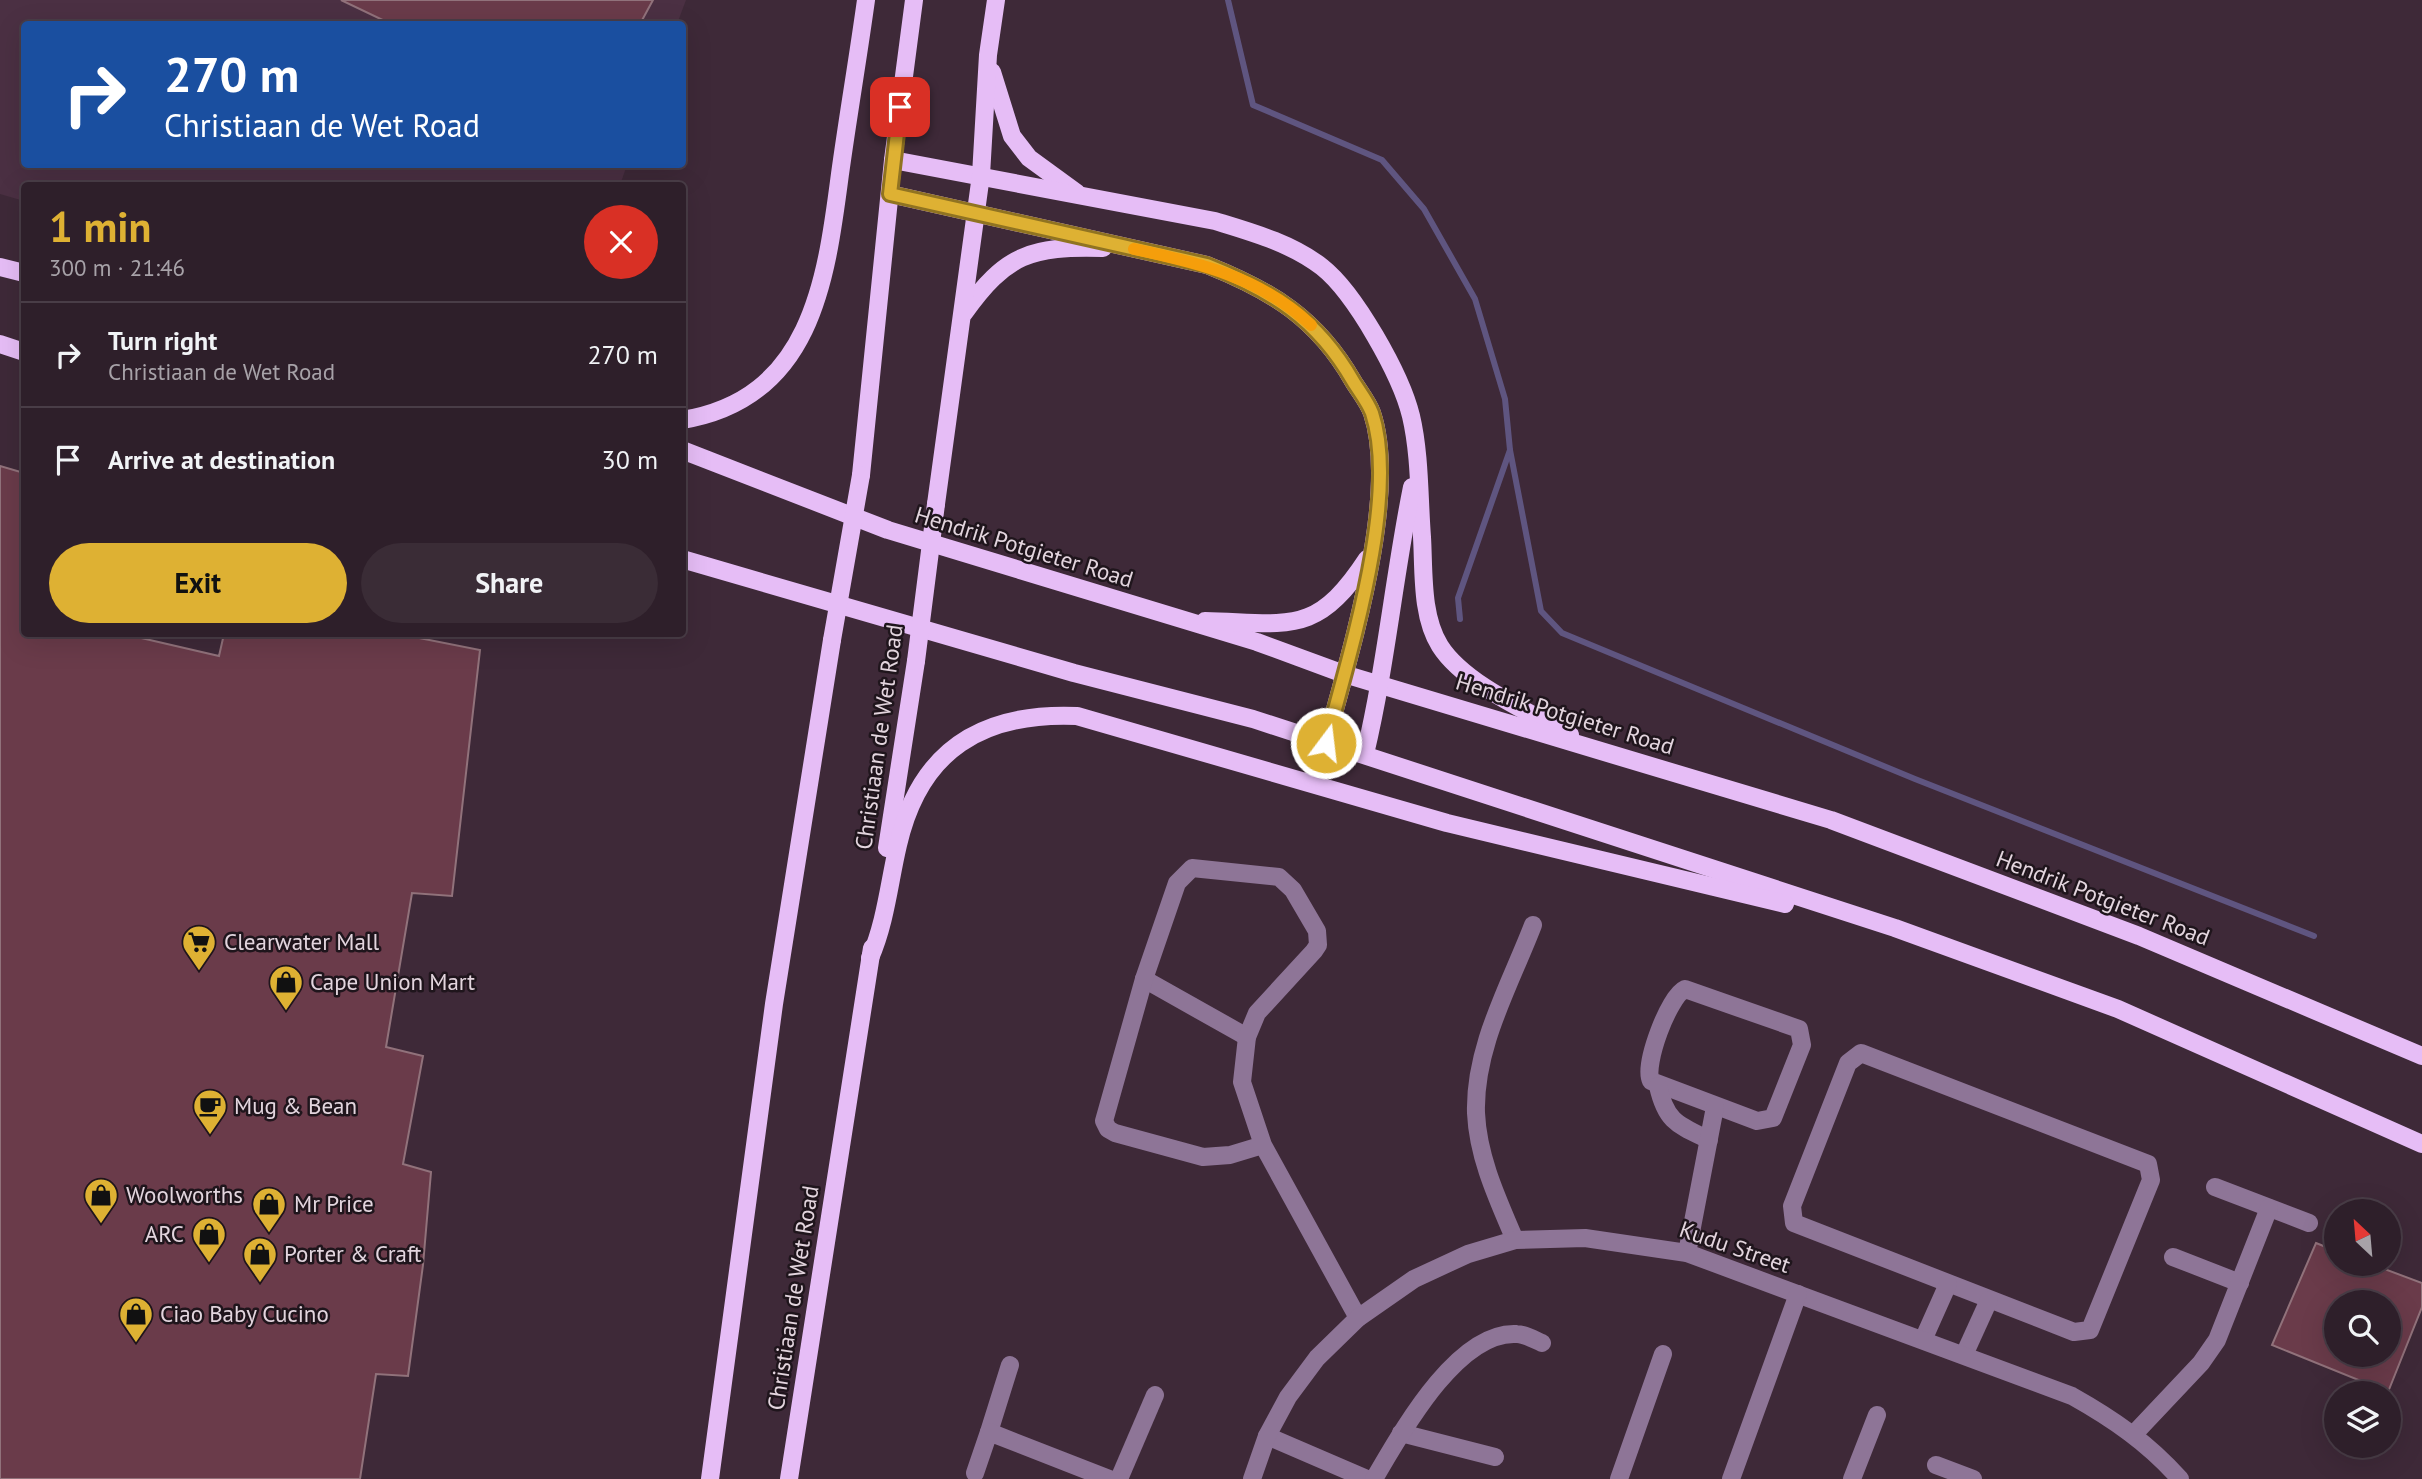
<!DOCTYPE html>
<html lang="en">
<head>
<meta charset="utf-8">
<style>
  :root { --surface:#2e1f2a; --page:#3a2c36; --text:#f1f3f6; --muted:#a7a2a8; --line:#493d47; --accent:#deb133 }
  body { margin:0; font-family:"PT Sans",sans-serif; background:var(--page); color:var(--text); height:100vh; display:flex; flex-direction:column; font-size:26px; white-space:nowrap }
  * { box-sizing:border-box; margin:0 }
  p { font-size:23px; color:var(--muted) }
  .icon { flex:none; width:38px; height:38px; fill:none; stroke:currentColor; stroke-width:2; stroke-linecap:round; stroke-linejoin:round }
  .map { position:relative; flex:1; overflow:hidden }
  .drawer { position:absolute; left:21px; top:182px; width:665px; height:455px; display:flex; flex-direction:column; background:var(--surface); border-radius:7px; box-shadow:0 7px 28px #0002,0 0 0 2px var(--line) }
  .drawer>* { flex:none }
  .top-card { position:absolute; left:21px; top:21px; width:665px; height:147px; border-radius:7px; box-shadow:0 7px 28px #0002,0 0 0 2px var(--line); background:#1a4fa0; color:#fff; overflow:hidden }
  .needle { width:46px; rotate:334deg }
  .buttons { position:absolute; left:2324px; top:1199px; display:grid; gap:14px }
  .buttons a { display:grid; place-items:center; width:77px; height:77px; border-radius:50%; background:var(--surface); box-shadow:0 7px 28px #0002,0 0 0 2px var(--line); font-size:35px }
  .pin { position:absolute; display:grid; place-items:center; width:60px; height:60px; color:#fff; margin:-30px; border-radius:14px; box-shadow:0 4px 10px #0006 }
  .me { position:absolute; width:77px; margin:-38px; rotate:15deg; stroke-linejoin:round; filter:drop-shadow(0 0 5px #0008) }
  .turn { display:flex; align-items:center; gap:24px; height:147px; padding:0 28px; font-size:32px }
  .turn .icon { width:91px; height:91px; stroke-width:2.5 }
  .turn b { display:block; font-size:49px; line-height:60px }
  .round { display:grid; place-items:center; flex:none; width:74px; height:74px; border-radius:37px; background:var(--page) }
  .summary { display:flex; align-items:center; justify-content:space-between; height:119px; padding:0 28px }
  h1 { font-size:42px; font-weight:600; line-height:52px; color:var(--accent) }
  .cta { display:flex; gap:14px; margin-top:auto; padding:14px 28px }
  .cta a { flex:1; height:80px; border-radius:42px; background:var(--accent); color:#111; font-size:28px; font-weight:600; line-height:80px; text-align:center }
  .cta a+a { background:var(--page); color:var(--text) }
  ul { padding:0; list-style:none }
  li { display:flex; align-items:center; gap:21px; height:105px; padding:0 28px; border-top:2px solid var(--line) }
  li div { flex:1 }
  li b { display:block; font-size:26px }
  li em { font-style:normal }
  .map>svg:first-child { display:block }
  .built { fill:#4b3043 }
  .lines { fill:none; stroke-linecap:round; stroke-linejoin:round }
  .stream { stroke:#5f5580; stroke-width:6 }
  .building { fill:#6a3b4a; stroke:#91727b; stroke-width:2; fill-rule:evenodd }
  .minor { stroke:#8e7597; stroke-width:18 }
  .major { stroke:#e6bdf6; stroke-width:18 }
  .major-bridge { stroke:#e6bdf6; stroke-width:18 }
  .route-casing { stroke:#907321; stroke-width:18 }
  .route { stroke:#deb133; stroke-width:12 }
  .slow { stroke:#f59e0b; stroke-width:12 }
  .labels { text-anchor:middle; stroke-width:5; stroke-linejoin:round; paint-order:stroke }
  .street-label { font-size:23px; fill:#e3d5de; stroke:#1f151c }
  .poi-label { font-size:23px; fill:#e3d5de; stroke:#1f151c; text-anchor:start }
</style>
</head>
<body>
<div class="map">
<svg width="2422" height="1479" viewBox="0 0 2422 1479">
  <rect width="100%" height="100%" fill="#3e2938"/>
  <!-- built -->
  <polygon class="built" points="0,0 686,0 677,24 24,24 24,164 627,165 620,185 24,186 24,201 0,194"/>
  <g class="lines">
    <!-- stream -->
    <g class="stream">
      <polyline points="1228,0 1253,105 1382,160 1424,209 1475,299 1505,399 1510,450 1458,598 1460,619"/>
      <polyline points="1510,450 1541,611 1562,633 1915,779 2314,936"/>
    </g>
  </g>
  <!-- building -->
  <g class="building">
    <polygon points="341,0 653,0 640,24 391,24"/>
    <polygon points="0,466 24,473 24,634 124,634 219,656 224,634 399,634 480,650 452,896 412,893 386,1047 423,1056 403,1164 431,1172 423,1265 408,1376 376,1374 360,1479 0,1479"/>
    <path d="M2316,1243L2336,1251V1264H2371L2422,1283V1307L2388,1392L2272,1345ZM2336,1302H2389V1354H2336Z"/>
  </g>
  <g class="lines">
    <!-- minor -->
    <g class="minor">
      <polyline points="1144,979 1247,1037"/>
      <path d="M1685,989L1799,1029L1802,1045L1773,1118L1757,1121L1651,1081C1643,1065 1669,996 1685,989Z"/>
      <polygon points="1861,1053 2148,1164 2151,1180 2090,1330 2074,1332 1794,1223 1792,1206 1848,1063"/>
      <path d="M1658,1086C1666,1122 1678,1125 1709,1140"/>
      <polyline points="1263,1145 1230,1155 1203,1157 1115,1133 1108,1129 1104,1121 1144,979 1177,883 1192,868 1279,877 1293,890 1317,931 1318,945 1314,951 1257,1013 1247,1037 1242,1082 1263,1145 1358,1318"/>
      <polyline points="2215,1187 2309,1223"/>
      <path d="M1515,1240C1498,1200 1478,1158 1476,1113C1474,1047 1510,985 1533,925"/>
      <polyline points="1687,1253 1715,1107"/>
      <polyline points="2173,1257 2240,1283"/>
      <polyline points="1923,1340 1948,1284"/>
      <polyline points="1964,1355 1989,1300"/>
      <polyline points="989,1432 1010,1365"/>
      <polyline points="1401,1433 1495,1457"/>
      <polyline points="2134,1434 2201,1363 2217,1340 2269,1208"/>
      <polyline points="1267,1436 1367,1479"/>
      <polyline points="1936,1465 1973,1479"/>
      <polyline points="975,1473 989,1432 1109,1479"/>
      <polyline points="1119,1479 1155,1395"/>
      <path d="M1252,1479L1267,1436L1288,1397L1317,1358L1358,1318L1414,1279L1468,1254L1515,1240L1585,1238L1687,1253L2072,1396C2113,1419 2148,1443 2180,1479"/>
      <path d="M1374,1479C1400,1435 1457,1330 1517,1334C1525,1334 1535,1340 1542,1343"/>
      <polyline points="1619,1479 1663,1354"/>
      <polyline points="1731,1479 1798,1294"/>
      <polyline points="1852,1479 1877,1415"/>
    </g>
    <!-- major -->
    <g class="major">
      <polyline points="992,72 1012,136 1029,158 1077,193"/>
      <path d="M893,160L1215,221C1251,232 1291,243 1322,267C1355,293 1401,375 1411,416C1420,454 1419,498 1422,537C1424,571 1421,616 1440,646C1464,684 1531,713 1570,735"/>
      <path d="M890,194L1207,265C1272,291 1317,318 1353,381C1359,391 1368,402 1372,413C1400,497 1348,658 1326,743"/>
      <polyline points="0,267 24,273"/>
      <path d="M964,313C1006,254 1031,246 1103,248"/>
      <polyline points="0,344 24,352"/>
      <path d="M682,420C811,399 826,282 840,174C848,116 858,58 866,0"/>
      <polyline points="682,450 888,530 1257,642 1344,674 1831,820 2139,936 2422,1056"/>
      <polyline points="861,475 893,160 914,0"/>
      <polyline points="936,504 981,175 988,55 996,0"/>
      <polyline points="682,559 1074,673 1253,719 1895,928 2118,1009 2422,1144"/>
      <path d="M1205,621C1290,623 1316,637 1367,559"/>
      <path d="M1365,754C1386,666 1394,576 1412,487"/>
      <polyline points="887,848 916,661"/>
      <path d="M870,958C886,921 889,883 898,845C920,749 983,712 1077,716L1447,823L1785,904"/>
      <polyline points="710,1479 774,1004 832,640"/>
      <polyline points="789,1479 872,948"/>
    </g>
    <!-- major-bridge -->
    <g class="major-bridge">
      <polyline points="832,640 861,475"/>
      <polyline points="916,661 936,504"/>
    </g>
  </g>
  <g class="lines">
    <!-- route casing -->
    <g class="route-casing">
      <path id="route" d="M900,107L890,194L1207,265C1272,291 1317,318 1353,381C1359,391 1368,402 1372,413C1400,497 1348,658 1326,743"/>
    </g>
    <!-- route -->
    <use href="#route" class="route"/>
    <!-- slow -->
    <path class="slow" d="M1134,249C1200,263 1261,278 1311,325"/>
  </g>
  <!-- icons -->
  <defs>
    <g id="supermarket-pin" transform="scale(1.75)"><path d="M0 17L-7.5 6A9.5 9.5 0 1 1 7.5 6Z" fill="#deb133" stroke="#1f151c"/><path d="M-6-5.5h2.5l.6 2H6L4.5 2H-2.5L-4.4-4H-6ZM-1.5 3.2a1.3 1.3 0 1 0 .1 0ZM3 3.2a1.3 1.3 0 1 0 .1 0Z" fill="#111"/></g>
    <g id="shop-pin" transform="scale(1.75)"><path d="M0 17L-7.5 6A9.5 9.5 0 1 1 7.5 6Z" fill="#deb133" stroke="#1f151c"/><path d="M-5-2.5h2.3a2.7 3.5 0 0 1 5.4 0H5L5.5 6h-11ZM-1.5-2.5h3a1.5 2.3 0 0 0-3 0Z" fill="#111"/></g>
    <g id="cafe-pin" transform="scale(1.75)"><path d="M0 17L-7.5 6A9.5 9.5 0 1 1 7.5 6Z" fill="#deb133" stroke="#1f151c"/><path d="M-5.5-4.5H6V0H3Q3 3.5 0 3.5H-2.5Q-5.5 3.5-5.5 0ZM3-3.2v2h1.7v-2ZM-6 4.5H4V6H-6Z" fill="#111"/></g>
  </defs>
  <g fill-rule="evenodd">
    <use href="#supermarket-pin" x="199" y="942"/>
    <use href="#shop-pin" x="286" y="982"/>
    <use href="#cafe-pin" x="210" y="1106"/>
    <use href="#shop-pin" x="101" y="1195"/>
    <use href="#shop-pin" x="269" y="1204"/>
    <use href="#shop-pin" x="209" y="1234"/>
    <use href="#shop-pin" x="260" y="1254"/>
    <use href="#shop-pin" x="136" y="1314"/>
  </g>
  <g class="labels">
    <!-- street labels -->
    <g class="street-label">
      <text transform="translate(1024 547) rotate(17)" y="8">Hendrik Potgieter Road</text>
      <text transform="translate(1565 714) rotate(17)" y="8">Hendrik Potgieter Road</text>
      <text transform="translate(879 737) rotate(-82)" y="8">Christiaan de Wet Road</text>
      <text transform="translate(2103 898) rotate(21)" y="8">Hendrik Potgieter Road</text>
      <text transform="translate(1735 1247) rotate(19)" y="8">Kudu Street</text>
      <text transform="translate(793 1298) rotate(-81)" y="8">Christiaan de Wet Road</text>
    </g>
    <!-- poi labels -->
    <g class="poi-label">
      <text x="224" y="950">Clearwater Mall</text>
      <text x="310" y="990">Cape Union Mart</text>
      <text x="234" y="1114">Mug &amp; Bean</text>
      <text x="126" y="1203">Woolworths</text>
      <text x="294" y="1212">Mr Price</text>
      <text x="184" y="1242" text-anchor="end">ARC</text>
      <text x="284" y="1262">Porter &amp; Craft</text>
      <text x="160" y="1322">Ciao Baby Cucino</text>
    </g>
  </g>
</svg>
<div class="buttons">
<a><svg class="needle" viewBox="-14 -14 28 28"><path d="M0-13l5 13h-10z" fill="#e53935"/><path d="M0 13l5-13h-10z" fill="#a7a2a8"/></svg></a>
<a><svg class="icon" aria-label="search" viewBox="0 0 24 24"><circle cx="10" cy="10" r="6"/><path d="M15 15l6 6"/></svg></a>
<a><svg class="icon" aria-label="layers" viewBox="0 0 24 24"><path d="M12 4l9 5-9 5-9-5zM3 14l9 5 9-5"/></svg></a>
</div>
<div class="pin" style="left:900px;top:107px;background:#d93025"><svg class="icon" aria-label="arrive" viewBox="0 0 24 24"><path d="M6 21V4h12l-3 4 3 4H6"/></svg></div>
<svg class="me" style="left:1326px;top:743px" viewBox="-20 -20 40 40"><circle r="17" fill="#deb133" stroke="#fff" stroke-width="3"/><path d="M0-11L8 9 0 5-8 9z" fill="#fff"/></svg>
<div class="top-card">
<div class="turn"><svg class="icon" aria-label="right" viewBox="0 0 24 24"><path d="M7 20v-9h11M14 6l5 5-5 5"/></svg><div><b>270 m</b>Christiaan de Wet Road</div></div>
</div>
<section class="drawer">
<div class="summary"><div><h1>1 min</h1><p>300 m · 21:46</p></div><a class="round" style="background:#d93025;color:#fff"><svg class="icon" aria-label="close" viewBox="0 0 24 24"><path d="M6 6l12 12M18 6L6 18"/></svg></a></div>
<ul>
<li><svg class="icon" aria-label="right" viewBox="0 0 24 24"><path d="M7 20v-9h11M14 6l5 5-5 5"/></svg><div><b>Turn right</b><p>Christiaan de Wet Road</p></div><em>270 m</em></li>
<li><svg class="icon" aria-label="arrive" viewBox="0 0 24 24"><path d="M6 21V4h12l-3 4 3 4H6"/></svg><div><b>Arrive at destination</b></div><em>30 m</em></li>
</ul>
<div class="cta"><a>Exit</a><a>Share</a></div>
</section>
</div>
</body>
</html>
